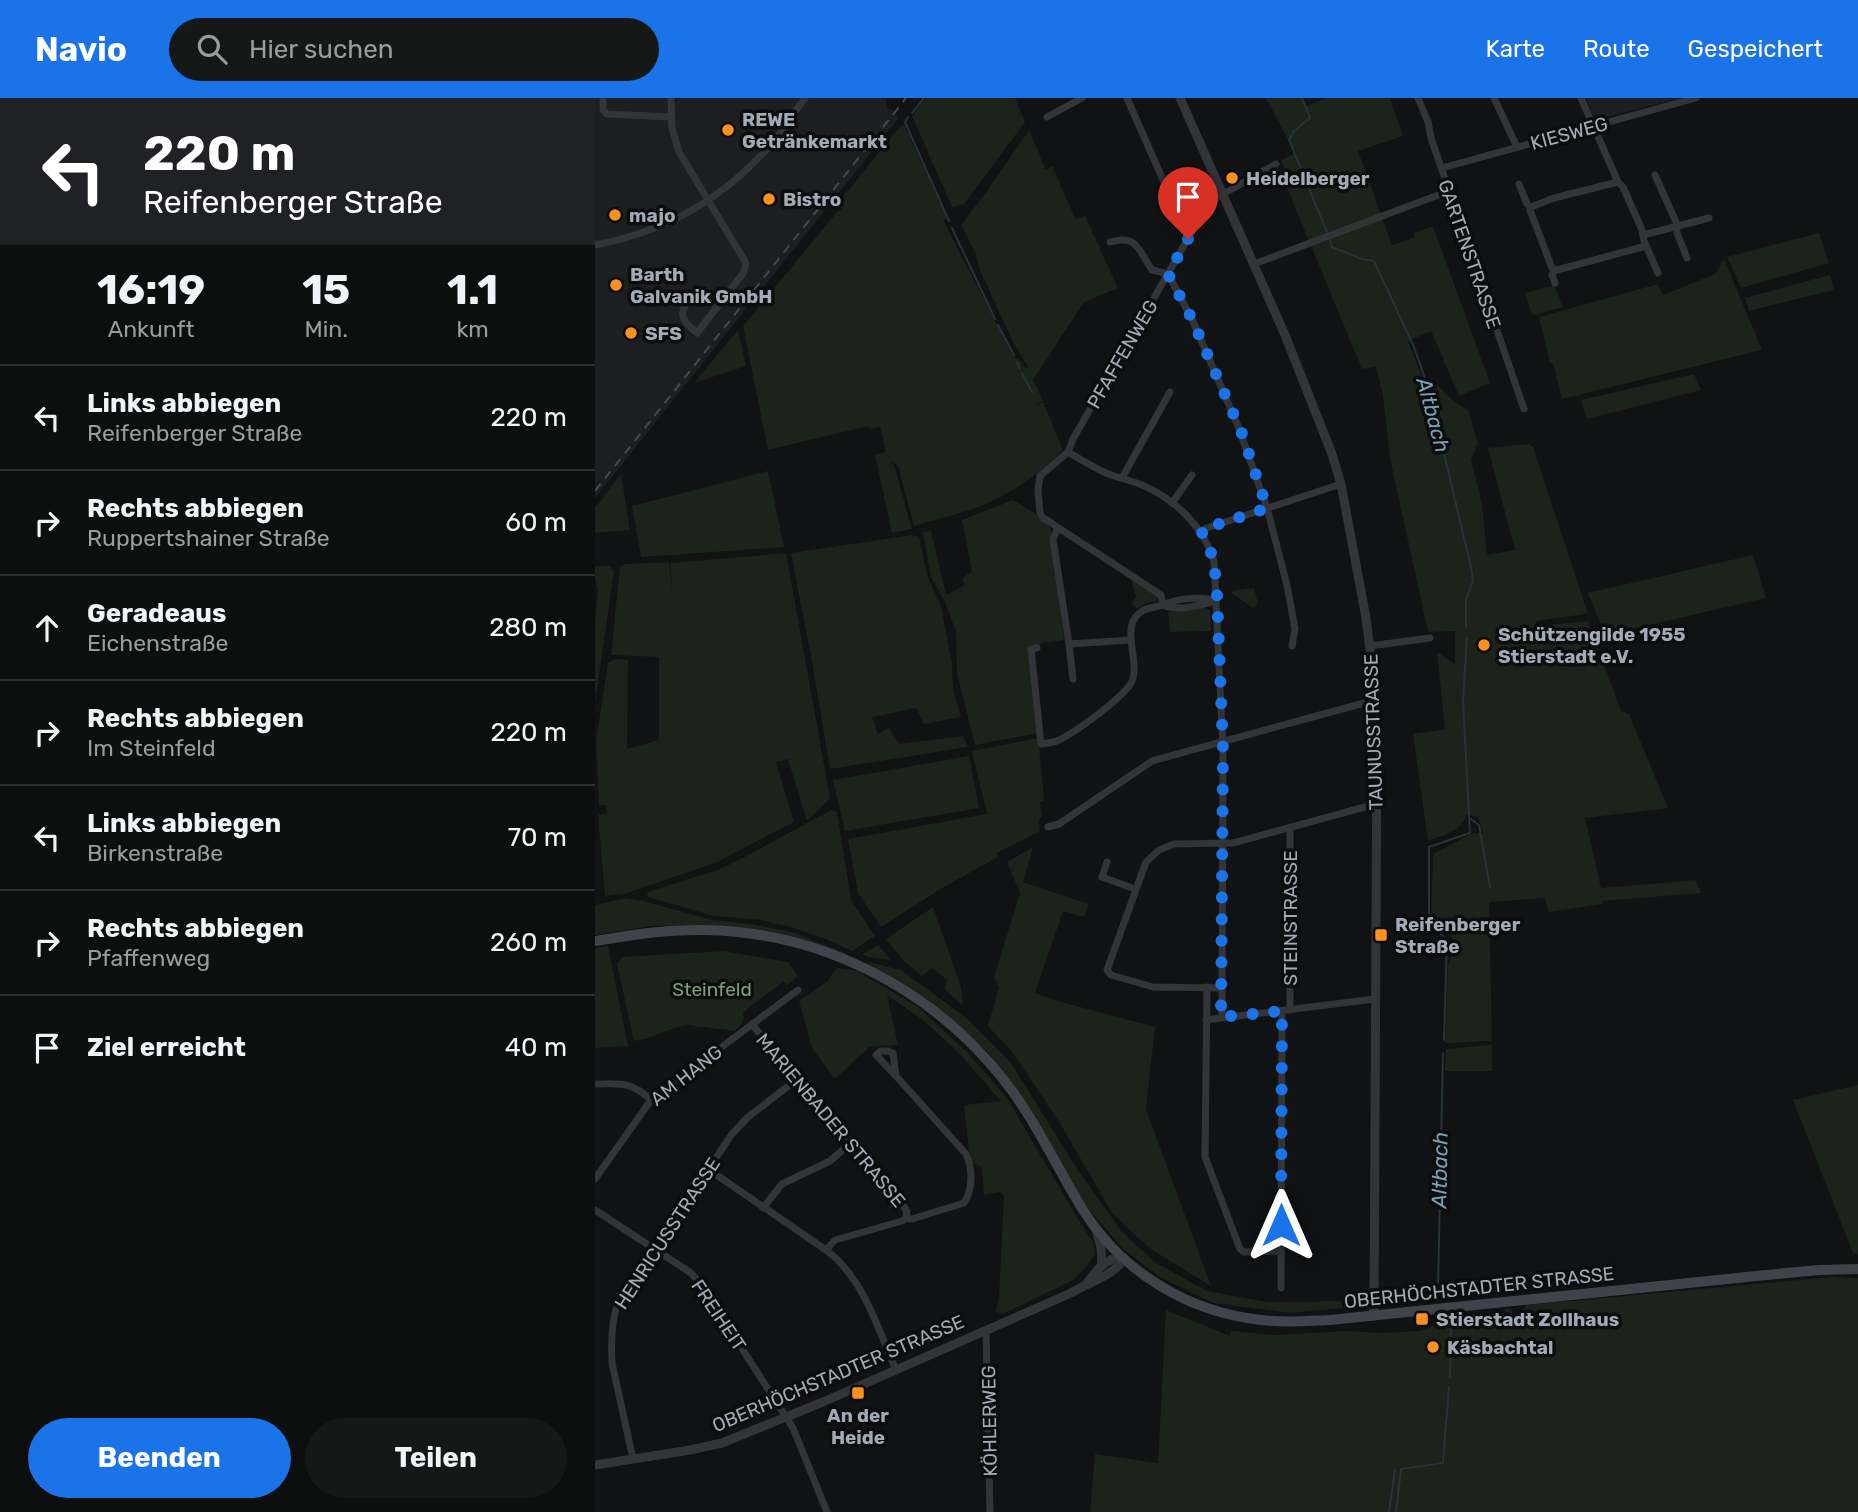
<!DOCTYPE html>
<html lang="de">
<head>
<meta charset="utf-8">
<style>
  :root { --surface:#0d0e0e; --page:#161717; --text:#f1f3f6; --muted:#9a9c9e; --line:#2d2e2e; --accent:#1a73e8 }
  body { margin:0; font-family:Rubik,sans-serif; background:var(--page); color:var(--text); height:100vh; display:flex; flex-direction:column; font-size:26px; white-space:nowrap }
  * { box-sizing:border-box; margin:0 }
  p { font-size:23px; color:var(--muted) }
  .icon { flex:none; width:38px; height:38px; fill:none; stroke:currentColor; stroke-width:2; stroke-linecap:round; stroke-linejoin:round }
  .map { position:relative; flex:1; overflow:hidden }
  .drawer { display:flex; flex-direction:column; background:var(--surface); width:595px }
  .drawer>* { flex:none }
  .top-card { background:#202124; color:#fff; overflow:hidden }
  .pin { position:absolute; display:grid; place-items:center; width:60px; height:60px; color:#fff; margin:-72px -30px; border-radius:50% 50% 50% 0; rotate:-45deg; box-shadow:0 0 7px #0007 }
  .pin .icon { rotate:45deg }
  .me { position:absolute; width:77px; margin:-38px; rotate:0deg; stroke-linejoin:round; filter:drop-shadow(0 0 5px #0008) }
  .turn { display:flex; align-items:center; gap:24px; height:147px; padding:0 28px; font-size:32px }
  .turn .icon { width:91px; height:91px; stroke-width:2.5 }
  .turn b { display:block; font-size:49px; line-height:60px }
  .eta { display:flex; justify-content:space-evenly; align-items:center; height:119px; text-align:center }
  .eta b { font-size:42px; font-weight:700; line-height:49px }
  .button { display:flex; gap:14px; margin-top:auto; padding:14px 28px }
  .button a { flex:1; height:80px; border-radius:42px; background:var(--accent); color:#fff; font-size:28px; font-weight:700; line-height:80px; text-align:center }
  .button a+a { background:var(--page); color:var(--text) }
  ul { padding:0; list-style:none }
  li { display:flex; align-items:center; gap:21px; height:105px; padding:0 28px; border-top:2px solid var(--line) }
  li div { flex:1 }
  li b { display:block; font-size:26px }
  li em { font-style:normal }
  header { display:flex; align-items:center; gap:42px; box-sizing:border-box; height:98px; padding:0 35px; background:var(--accent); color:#fff }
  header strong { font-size:33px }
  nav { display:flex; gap:38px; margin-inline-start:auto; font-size:24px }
  .search { width:490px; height:63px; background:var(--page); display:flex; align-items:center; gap:18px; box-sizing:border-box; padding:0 24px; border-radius:38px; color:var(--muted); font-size:26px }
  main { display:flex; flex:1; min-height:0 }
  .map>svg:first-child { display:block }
  .built { fill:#1d1e20 }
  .green { fill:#1b231b }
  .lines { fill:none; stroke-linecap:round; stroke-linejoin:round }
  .stream { stroke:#273338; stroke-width:2 }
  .minor { stroke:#323438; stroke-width:7 }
  .tertiary { stroke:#323438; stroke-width:9 }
  .secondary { stroke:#404349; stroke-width:10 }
  .rail { stroke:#45484e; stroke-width:2; stroke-dasharray:9 7; stroke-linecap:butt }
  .route { stroke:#1a73e8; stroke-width:12; stroke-dasharray:0 21.6 }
  .poi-dot { fill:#fe911e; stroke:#0d0d0e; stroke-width:2.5 }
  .labels { text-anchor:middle; stroke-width:7; stroke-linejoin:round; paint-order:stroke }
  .poi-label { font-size:19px; font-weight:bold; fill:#a2abb5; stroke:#0d0d0e; text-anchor:start }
  .street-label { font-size:19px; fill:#a2abb5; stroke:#0d0d0e }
  .park-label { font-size:19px; fill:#7ba277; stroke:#0d0d0e }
  .water-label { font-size:21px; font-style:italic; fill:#76a0b3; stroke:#0d0d0e }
</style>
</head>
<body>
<header>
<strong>Navio</strong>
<div class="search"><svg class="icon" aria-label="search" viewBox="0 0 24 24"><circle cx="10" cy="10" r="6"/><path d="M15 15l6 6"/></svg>Hier suchen</div>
<nav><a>Karte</a><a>Route</a><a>Gespeichert</a></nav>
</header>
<main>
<section class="drawer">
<div class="top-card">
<div class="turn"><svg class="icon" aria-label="left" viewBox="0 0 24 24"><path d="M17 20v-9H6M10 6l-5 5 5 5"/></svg><div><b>220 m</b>Reifenberger Straße</div></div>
</div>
<div class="eta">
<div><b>16:19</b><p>Ankunft</p></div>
<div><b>15</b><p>Min.</p></div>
<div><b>1.1</b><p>km</p></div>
</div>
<ul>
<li><svg class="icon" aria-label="left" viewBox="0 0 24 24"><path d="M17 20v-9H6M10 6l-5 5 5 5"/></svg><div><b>Links abbiegen</b><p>Reifenberger Straße</p></div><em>220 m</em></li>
<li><svg class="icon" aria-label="right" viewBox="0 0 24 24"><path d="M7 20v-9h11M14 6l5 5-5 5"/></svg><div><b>Rechts abbiegen</b><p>Ruppertshainer Straße</p></div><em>60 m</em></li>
<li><svg class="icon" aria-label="ahead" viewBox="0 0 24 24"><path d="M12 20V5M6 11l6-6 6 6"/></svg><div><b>Geradeaus</b><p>Eichenstraße</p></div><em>280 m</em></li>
<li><svg class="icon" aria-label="right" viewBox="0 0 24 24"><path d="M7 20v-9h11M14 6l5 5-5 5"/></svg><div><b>Rechts abbiegen</b><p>Im Steinfeld</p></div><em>220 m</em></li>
<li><svg class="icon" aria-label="left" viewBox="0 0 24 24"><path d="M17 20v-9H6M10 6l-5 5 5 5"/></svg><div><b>Links abbiegen</b><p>Birkenstraße</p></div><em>70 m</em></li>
<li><svg class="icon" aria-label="right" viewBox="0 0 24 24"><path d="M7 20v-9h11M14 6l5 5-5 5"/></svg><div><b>Rechts abbiegen</b><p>Pfaffenweg</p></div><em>260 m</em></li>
<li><svg class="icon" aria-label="arrive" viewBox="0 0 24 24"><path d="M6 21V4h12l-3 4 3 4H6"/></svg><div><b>Ziel erreicht</b></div><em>40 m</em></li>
</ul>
<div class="button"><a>Beenden</a><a>Teilen</a></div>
</section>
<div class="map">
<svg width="1263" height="1414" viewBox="0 0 1263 1414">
  <rect width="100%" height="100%" fill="#111213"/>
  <!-- built -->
  <g class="built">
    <polygon points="0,0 291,0 292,11 296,11 302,16 303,21 0,400"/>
    <polygon points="991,0 1086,0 1004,21 998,17"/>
  </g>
  <!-- green -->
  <g class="green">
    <polygon points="331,0 420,0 430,24 369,106 357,109 317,18"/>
    <path d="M671,0H707L711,8L732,0H795L808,38L763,53L797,147L819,140V135L838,128L895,285L864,298L836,233L813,243L829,284H839L856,301L873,312L883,345L876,361L887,406L892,457L920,452L893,350L934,346L938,349L992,513L990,516L941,523L940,528L993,523L1026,613L1034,616L1073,710L990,720L1006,790L1101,782L1106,795L1008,803V806L953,814L950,800L894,804L897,943L850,945L853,868L860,849L857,839L840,828L836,822L838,756L878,735L888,736L883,719L871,717C866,735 849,736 833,743L818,636L850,631L842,554L860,566V533L833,534L795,360L788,298L781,269L767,271L685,73L689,70L686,63L700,55Z"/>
    <path d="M309,26L352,121L348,122L418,258L424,261L430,270L433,269L418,244L384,170L381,157L366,127L392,93L434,32L451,72L457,68L481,122L490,118L523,190L489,204L438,282L448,302L439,308L448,304L468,352C449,370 430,386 407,398C381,413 348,419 319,428L303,368L296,363L300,370L317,431L297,435L280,357L291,354L285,329L274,331L273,328L173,352L148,228L242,114L247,112L243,105L304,30Z"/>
    <polygon points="1224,135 1234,165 1146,190 1132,159"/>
    <polygon points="1129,161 1167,252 967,301 958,265 955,265 944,219 1063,186 1068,197 1120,176"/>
    <polygon points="1235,177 1239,192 1154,213 1150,200"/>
    <polygon points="959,187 968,209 940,217 937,216 930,195"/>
    <polygon points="143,232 151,268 99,285"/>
    <polygon points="1099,276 1106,292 992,321 986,302"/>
    <polygon points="173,373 189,449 46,459 37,408"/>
    <polygon points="26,376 35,432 0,435 0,410"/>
    <polygon points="418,402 440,415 456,431 469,542 447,545 433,553 443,635 380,647 362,575 361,534 350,504 336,479 328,434 336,433 351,497 369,488 368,480 377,473 367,422"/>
    <polygon points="317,437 324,439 333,480 346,508 357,566 358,591 366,619 329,626 321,610 277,619 283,636 294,630 304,646 368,638 373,649 235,671 216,558 196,455"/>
    <polygon points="191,455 235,700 212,723 193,661 181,664 199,724 120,765 29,796 10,798 3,717 12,715 11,707 4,707 1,642 13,565 19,561 33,562 32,651 64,642 64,559 16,557 25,469 30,466 74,464 78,501 75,465"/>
    <polygon points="1158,457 1171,500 1010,537 993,495"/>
    <polygon points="0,468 15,468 19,473 0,605 0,523 3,491 0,481"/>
    <polygon points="538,482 563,498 561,503 551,505 543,511 537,507 541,498 537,485"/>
    <polygon points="659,490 663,505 659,510 637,496 636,493"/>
    <polygon points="609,510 615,512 616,533 575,534 573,514"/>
    <polygon points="443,640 449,699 449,703 445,704 447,717 444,722 445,733 402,755 403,759 347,790 286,829 263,795 253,741 392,716 377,653"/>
    <polygon points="374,658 384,710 250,733 238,682"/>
    <polygon points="236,712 242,714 256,802 280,838 257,853 233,842 196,829 166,822 119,818 53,799 52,794 123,772 144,762"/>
    <polygon points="438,749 428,784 494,806 489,819 468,813 440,895 459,902 560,929 551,1011 616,1188 554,1150 517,1115 463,1022 418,955 393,928 404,889 399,879 425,795 412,764"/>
    <polygon points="31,800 48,803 117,822 156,826 197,834 252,856 251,857 116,827 56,828 0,837 0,807"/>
    <polygon points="338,809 366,889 368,908 350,891 352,882 337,870 327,878 311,865 291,841"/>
    <polygon points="283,847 296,862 273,859 267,856"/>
    <polygon points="13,848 33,948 0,950 0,850"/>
    <path d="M129,853L193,864L203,878L192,887L189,883L148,914C150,922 147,927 140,933L92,927L79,930L53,940L39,943L22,866L27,859Z"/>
    <polygon points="269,863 306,872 370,919 416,965 482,1071 527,1134 561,1165 612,1193 672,1204 769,1203 767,1208 696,1215 618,1205 565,1179 528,1151 492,1109 427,999 392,953 351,916"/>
    <polygon points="241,870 260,872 322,908 373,955 412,1000 483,1121 499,1146 500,1157 490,1170 478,1182 408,1216 401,1214 404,1200 409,1097 405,1094 389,1097 387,1069 378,1065 374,1053 369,1007 406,1003 364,955 328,922 292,897 303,947 274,949 240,981 217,950 204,903 233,883"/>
    <polygon points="897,947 897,973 850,973 851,951"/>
    <polygon points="1263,987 1263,1156 1258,1155 1198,1002"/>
    <polygon points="1237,1179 1263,1180 1263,1414 495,1414 500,1356 563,1365 571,1212 635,1238 636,1233 679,1237 753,1233 786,1235 825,1233 852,1223 910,1216 910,1211 917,1211 917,1220 922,1219 931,1207"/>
  </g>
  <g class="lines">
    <!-- stream -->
    <g class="stream">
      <polyline points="707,0 715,20 699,33 694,42 732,134"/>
      <polyline points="317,15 329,0"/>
      <polyline points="313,19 310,24 354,123"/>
      <polyline points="357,130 400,221"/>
      <polyline points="735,141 737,149 767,161 779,163 819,249 833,289 876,469 878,483 871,502 871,530"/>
      <polyline points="403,227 419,257"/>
      <polyline points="422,264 425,271"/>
      <polyline points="427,275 437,294"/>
      <polyline points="876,721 884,727 895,789"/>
      <polyline points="849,942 852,841 834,828 834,749 875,735 868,603 872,540"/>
      <polyline points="843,1190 848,955"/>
      <polyline points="855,1279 856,1226"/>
      <polyline points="794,1414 800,1372"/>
      <polyline points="801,1414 806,1371 848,1365 854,1289"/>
    </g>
    <!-- minor -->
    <g class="minor">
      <polyline points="8,0 8,12 12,16 76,19"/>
      <path d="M76,0L77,30L84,54L151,165L149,174L102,235C88,224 81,215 96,200L115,204L122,209"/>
      <polyline points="532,0 590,132 596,136"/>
      <polyline points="823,0 833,24 836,40 929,311"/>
      <polyline points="899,0 922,49"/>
      <polyline points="986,0 1023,84 1028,89 1047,132 1049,143 1063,175"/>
      <polyline points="452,19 487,0"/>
      <polyline points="847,70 1101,0"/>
      <polyline points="1060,77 1081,124 1082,135 1092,160"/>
      <polyline points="1023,84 959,100 936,109 935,112 957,170 962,172 1051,148"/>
      <polyline points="924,86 932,106 936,109"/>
      <polyline points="1048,137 1114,120"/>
      <path d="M515,144C543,136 543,152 557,172L573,176L597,221L643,328L672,410L692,487L700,531L697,548"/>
      <path d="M0,147C73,133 130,100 178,44C190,30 199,14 210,0"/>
      <polyline points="659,166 854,93"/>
      <polyline points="960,172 957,177 960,185"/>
      <path d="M473,354C485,361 498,369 511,375C523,380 535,382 547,387C580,401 609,429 619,463L628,651L627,919"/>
      <polyline points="527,380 575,294"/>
      <polyline points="577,405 597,377"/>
      <polyline points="463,430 458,441 474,546 478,581"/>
      <polyline points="606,433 612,430 746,386"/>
      <polyline points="568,507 566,497 447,419 445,415 443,393 445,378 473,354 478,341 614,104 681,66"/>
      <path d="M568,507C583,514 606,507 621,503"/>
      <polyline points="474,546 536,542"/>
      <polyline points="775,548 835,540"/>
      <path d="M442,550L436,551L446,646C451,645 457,645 462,643C478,636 531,598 537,583C546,561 522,526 549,512C556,509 563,509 570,506C585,500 608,498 621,503"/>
      <polyline points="453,729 464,726 557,663 769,605 781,604"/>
      <polyline points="695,729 695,912"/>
      <polyline points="512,764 507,779 540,791"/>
      <polyline points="612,889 610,1059 645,1151 649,1154 686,1153"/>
      <polyline points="627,890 558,889 516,877 512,872 551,764 564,752 579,746 638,745 781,706"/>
      <polyline points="611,922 780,901"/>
      <polyline points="157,926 201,982 301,1094 312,1114 311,1120"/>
      <path d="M0,986C26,986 36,983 56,1002"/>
      <path d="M113,1071L231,1152C268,1179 283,1231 301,1272"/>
      <polyline points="0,1081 56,1002 203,892"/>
      <polyline points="168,1110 187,1086 235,1063 257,1044"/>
      <polyline points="0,1112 96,1175 105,1185 198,1330 232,1414"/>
      <path d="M231,1152L240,1142L307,1123L311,1120L317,1121L369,1105C378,1091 378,1071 371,1056L301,978L298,955L293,953H286L281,957L301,978"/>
      <polyline points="686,1190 687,913"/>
      <polyline points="391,1232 395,1414"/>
      <path d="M38,1361L17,1265C16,1246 16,1223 23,1205L137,1036L153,1019L201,982"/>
    </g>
    <!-- tertiary -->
    <g class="tertiary">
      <polyline points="585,0 690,237 737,356 746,386 771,520 779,584 782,635 779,1218"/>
      <polyline points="501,1131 506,1150 507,1168"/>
      <path d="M492,1185C501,1173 512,1157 529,1161"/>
      <path d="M0,1367L95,1352L127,1345L228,1304L476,1195C493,1184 517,1179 529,1161"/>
    </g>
    <!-- secondary -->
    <path class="secondary" d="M0,843C37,837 73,831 110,832C226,834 336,890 408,981C440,1021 461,1068 488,1112C527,1174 593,1214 666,1222C689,1225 712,1223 735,1222L1171,1177L1224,1172L1263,1171"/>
    <!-- rail -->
    <polyline class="rail" points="0,393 311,0"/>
  </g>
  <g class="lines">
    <!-- route -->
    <polyline class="route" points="593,141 573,176 597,221 648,338 672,410 612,430 606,433 612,444 619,463 622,496 628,651 626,919 687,913 686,1127"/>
  </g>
  <!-- markers -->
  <g class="poi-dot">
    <circle cx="133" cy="32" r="7"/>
    <circle cx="637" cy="80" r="7"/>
    <circle cx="174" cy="101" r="7"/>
    <circle cx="20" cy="117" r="7"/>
    <circle cx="21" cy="187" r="7"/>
    <circle cx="36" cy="235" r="7"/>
    <circle cx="889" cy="547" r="7"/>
    <rect x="779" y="830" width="14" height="14" rx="3.5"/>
    <rect x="820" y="1214" width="14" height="14" rx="3.5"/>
    <circle cx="838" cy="1249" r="7"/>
    <rect x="256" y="1288" width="14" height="14" rx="3.5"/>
  </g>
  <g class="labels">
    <!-- poi labels -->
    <g class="poi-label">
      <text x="147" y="28">REWE<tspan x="147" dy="22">Getränkemarkt</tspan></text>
      <text x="651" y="87">Heidelberger</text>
      <text x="188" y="108">Bistro</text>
      <text x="34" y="124">majo</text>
      <text x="35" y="183">Barth<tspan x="35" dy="22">Galvanik GmbH</tspan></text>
      <text x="50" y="242">SFS</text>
      <text x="903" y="543">Schützengilde 1955<tspan x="903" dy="22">Stierstadt e.V.</tspan></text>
      <text x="800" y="833">Reifenberger<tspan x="800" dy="22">Straße</tspan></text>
      <text x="841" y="1228">Stierstadt Zollhaus</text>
      <text x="852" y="1256">Käsbachtal</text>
      <text x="263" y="1324" text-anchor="middle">An der<tspan x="263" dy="22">Heide</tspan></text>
    </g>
    <!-- street labels -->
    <g class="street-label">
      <text transform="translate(974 35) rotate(-15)" y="7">KIESWEG</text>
      <text transform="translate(875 156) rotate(71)" y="7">GARTENSTRASSE</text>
      <text transform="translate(527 256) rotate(-60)" y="7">PFAFFENWEG</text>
      <text transform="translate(778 634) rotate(-92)" y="7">TAUNUSSTRASSE</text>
      <text transform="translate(695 820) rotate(-90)" y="7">STEINSTRASSE</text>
      <text transform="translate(91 977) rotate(-38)" y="7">AM HANG</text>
      <text transform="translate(236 1022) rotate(50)" y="7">MARIENBADER STRASSE</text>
      <text transform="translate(72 1135) rotate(-57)" y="7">HENRICUSSTRASSE</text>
      <text transform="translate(884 1189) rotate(-6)" y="7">OBERHÖCHSTADTER STRASSE</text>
      <text transform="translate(124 1217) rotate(56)" y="7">FREIHEIT</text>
      <text transform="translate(243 1275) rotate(-23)" y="7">OBERHÖCHSTADTER STRASSE</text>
      <text transform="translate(394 1323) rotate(-91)" y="7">KÖHLERWEG</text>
    </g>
    <!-- park labels -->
    <g class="park-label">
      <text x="117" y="898">Steinfeld</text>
    </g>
    <!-- water labels -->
    <g class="water-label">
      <text transform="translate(838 317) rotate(75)" y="7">Altbach</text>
      <text transform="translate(845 1072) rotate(-89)" y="7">Altbach</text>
    </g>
  </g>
</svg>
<div class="pin" style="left:593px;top:141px;background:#d93025"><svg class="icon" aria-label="arrive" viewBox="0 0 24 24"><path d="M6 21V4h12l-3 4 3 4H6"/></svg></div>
<svg class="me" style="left:686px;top:1127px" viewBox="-20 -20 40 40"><path d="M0-17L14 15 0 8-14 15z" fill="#1a73e8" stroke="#fff" stroke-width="4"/></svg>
</div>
</main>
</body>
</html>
